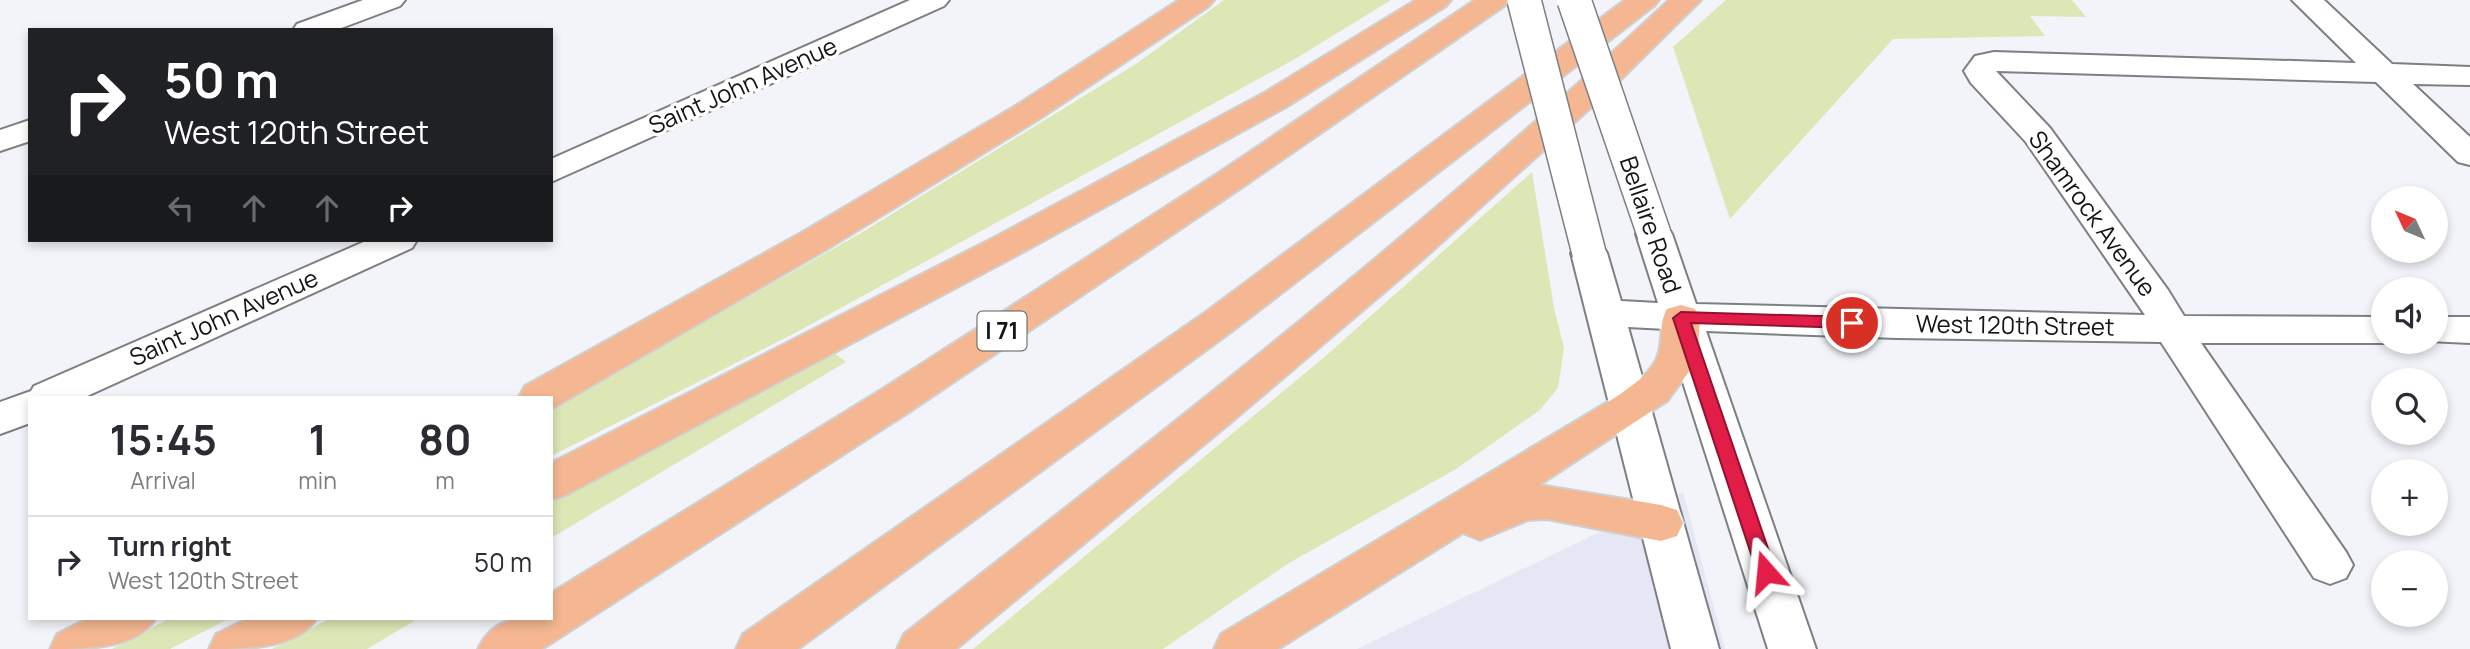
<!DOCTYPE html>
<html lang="en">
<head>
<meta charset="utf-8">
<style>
  :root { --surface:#fff; --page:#f7f7f7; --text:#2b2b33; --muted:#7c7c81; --line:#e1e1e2 }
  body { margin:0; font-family:Manrope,sans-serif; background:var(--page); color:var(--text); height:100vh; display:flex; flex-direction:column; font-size:26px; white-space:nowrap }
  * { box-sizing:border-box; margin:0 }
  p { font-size:23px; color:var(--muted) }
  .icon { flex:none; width:38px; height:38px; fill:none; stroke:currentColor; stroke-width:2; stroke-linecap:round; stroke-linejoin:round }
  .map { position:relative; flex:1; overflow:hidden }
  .drawer { position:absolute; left:28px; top:396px; width:525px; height:224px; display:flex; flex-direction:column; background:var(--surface); border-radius:0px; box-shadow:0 4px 10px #0003 }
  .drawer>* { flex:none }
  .top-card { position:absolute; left:28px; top:28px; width:525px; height:214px; border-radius:0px; box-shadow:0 4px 10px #0003; background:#202124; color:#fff; overflow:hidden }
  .needle { width:46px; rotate:314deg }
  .tools { position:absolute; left:2371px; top:186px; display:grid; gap:14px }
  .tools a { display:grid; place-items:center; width:77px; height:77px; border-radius:50%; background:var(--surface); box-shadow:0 4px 10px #0003; font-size:35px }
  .pin { position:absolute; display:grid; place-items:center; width:60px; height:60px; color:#fff; margin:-30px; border:4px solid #fff; border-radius:50%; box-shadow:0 2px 7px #0007 }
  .me { position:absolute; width:77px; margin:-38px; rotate:342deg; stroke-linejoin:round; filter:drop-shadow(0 0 5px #0008) }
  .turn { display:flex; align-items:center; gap:24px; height:147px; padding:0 21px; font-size:32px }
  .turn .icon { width:91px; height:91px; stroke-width:2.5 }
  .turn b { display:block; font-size:49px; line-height:60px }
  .lanes { display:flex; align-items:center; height:66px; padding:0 21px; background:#0003; justify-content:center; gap:35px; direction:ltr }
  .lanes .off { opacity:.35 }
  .eta { display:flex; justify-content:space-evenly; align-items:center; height:119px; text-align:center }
  .eta b { font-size:42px; font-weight:700; line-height:49px }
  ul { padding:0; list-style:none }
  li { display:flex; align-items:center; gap:21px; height:91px; padding:0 21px; border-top:2px solid var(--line) }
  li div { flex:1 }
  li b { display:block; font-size:26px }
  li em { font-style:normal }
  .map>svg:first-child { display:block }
  .built { fill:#e5e8f4 }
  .green { fill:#dde7b5 }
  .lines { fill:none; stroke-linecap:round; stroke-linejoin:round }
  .minor-casing { stroke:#7e7f84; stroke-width:4 }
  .highway-casing { stroke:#d0d0d0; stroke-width:4 }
  .minor { fill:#fff; fill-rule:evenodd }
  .highway { fill:#f5b791; fill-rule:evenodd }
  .minor-bridge-casing { stroke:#7e7f84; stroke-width:36; stroke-linecap:butt }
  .minor-bridge { stroke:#fff; stroke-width:33 }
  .route { fill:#e11d48; stroke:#92132f; stroke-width:2 }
  .labels { text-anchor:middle; stroke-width:7; stroke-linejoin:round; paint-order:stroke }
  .shield { fill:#fff; stroke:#5a5a5b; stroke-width:2 }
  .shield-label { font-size:23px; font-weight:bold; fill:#131415 }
  .street-label { font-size:24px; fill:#131415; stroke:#fff }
</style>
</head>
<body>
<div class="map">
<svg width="2470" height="649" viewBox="0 0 2470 649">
  <rect width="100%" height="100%" fill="#f2f4f9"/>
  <!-- built -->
  <polygon class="built" points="1683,492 1725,649 1357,649"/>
  <!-- green -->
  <g class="green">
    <polygon points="1224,0 1391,0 1295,59 795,333 551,456 551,409 861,233 1136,64"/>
    <polygon points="1726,0 2072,0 2086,17 2030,16 2045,36 1893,39 1730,219 1673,47"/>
    <polygon points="1532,172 1554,308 1564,348 1558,388 1540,410 1456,469 1289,563 1163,649 973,649 1328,354"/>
    <polygon points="833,352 846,362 551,538 551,501"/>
    <polygon points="170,618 230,618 170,649 112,649"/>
    <polygon points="331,618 419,618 367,649 272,649"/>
  </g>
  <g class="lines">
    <!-- minor casing -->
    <g class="minor-casing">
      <g id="minor">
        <polygon points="363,0 405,0 400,6 336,30 293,30 297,24"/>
        <polygon points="910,0 949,0 944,6 551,182 551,159"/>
        <polygon points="2292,0 2324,0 2392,64 2470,67 2470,85 2413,84 2470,137 2470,165 2458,162 2376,82 1996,71 2050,128 2168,290 2184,316 2384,317 2384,341 2392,341 2384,343 2201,343 2346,552 2353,565 2346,578 2330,584 2314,578 2161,342 1897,338 1706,331 1816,649 1768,649 1666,329 1628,327 1719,649 1671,649 1571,253 1576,245 1589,241 1602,245 1607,253 1621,301 1658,303 1636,234 1641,226 1654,222 1667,226 1672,234 1696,304 2145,315 2026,142 1971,83 1964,71 1975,56 1994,52 2356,63"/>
        <polygon points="30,120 30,141 0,151 0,130"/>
        <polygon points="368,240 417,240 412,248 85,397 30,397 30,423 0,434 0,402 31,391 34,386"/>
        <polygon points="2436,317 2470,317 2470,343 2428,341 2436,341"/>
      </g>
    </g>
    <!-- highway casing -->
    <g class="highway-casing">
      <g id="highway">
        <polygon points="1179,0 1214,0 1209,6 1039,119 827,249 553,408 551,408 551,397 519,397 525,386 801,233 1017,105"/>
        <polygon points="1416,0 1451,0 1446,6 1286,107 1023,252 566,495 551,500 551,463 997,236 1264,93"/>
        <path d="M1475,0H1509L1504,6L1244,186L909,412L542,649H478C494,616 519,618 551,618V593L881,390L1220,172Z"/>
        <polygon points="1625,0 1659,0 1654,6 1231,332 798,649 736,649 743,634 1203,314"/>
        <path d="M1669,0H1701L1607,93L1421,261L1229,424L956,649H897L904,634C1166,430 1427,227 1669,0Z"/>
        <path d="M1681,305L1695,309L1700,318L1697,361L1667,401L1539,485L1661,505L1677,510L1683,523L1677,536L1661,541L1547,519L1528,520L1480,540L1463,533L1278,649H1214L1221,634L1616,397C1630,387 1649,375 1657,358C1664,343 1658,324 1667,309Z"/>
        <path d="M89,618H156C136,649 88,649 50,649L57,634Z"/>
        <path d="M249,618H317C297,649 247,649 209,649L216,634Z"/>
      </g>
    </g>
    <!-- minor -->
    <use href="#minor" class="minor"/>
    <!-- highway -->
    <use href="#highway" class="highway"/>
    <!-- minor-bridge casing -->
    <g class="minor-bridge-casing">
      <g id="minor-bridge">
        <polyline points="1524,0 1589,253"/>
        <polyline points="1574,0 1654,234"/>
      </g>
    </g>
    <!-- minor-bridge -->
    <use href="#minor-bridge" class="minor-bridge"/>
  </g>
  <!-- route -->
  <polygon class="route" points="1681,312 1852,317 1860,323 1852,328 1691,323 1776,572 1773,577 1766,579 1760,577 1757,572 1673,318"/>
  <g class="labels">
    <!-- shield labels -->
    <rect class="shield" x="977.5" y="311.5" width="49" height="39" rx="5"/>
    <g class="shield-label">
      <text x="1002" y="339">I 71</text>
    </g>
    <!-- street labels -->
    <g class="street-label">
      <text transform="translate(743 86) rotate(-24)" y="8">Saint John Avenue</text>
      <text transform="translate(2092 214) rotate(54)" y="8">Shamrock Avenue</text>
      <text transform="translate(1650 225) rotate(71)" y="8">Bellaire Road</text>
      <text transform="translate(224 318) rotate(-24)" y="8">Saint John Avenue</text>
      <text transform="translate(2015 326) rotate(1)" y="8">West 120th Street</text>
    </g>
  </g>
</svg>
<div class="tools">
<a><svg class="needle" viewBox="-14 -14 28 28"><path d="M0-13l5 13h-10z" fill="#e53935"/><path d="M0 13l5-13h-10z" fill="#7c7c81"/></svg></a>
<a><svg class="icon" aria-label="sound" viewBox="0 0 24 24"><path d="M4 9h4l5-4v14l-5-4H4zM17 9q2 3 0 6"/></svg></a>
<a><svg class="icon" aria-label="search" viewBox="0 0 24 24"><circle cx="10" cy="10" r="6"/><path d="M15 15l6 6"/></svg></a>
<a>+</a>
<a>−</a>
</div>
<div class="pin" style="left:1852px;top:323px;background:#d93025"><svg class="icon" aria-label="arrive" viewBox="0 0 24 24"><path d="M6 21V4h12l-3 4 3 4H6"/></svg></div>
<svg class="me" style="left:1766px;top:572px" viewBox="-20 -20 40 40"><path d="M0-17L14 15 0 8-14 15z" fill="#e11d48" stroke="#fff" stroke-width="4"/></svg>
<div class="top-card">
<div class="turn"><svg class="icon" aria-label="right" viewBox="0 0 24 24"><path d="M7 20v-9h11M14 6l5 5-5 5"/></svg><div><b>50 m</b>West 120th Street</div></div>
<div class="lanes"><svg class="icon off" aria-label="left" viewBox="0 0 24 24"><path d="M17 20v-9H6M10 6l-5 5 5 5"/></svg><svg class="icon off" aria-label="ahead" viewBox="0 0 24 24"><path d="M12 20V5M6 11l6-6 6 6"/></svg><svg class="icon off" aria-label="ahead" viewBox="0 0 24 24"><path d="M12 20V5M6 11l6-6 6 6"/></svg><svg class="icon" aria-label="right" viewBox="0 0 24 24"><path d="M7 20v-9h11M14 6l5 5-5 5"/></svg></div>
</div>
<section class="drawer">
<div class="eta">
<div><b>15:45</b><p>Arrival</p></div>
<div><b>1</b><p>min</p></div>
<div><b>80</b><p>m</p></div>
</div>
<ul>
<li><svg class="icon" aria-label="right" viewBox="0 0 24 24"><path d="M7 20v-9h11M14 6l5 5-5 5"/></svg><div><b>Turn right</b><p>West 120th Street</p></div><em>50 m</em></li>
</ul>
</section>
</div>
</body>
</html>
